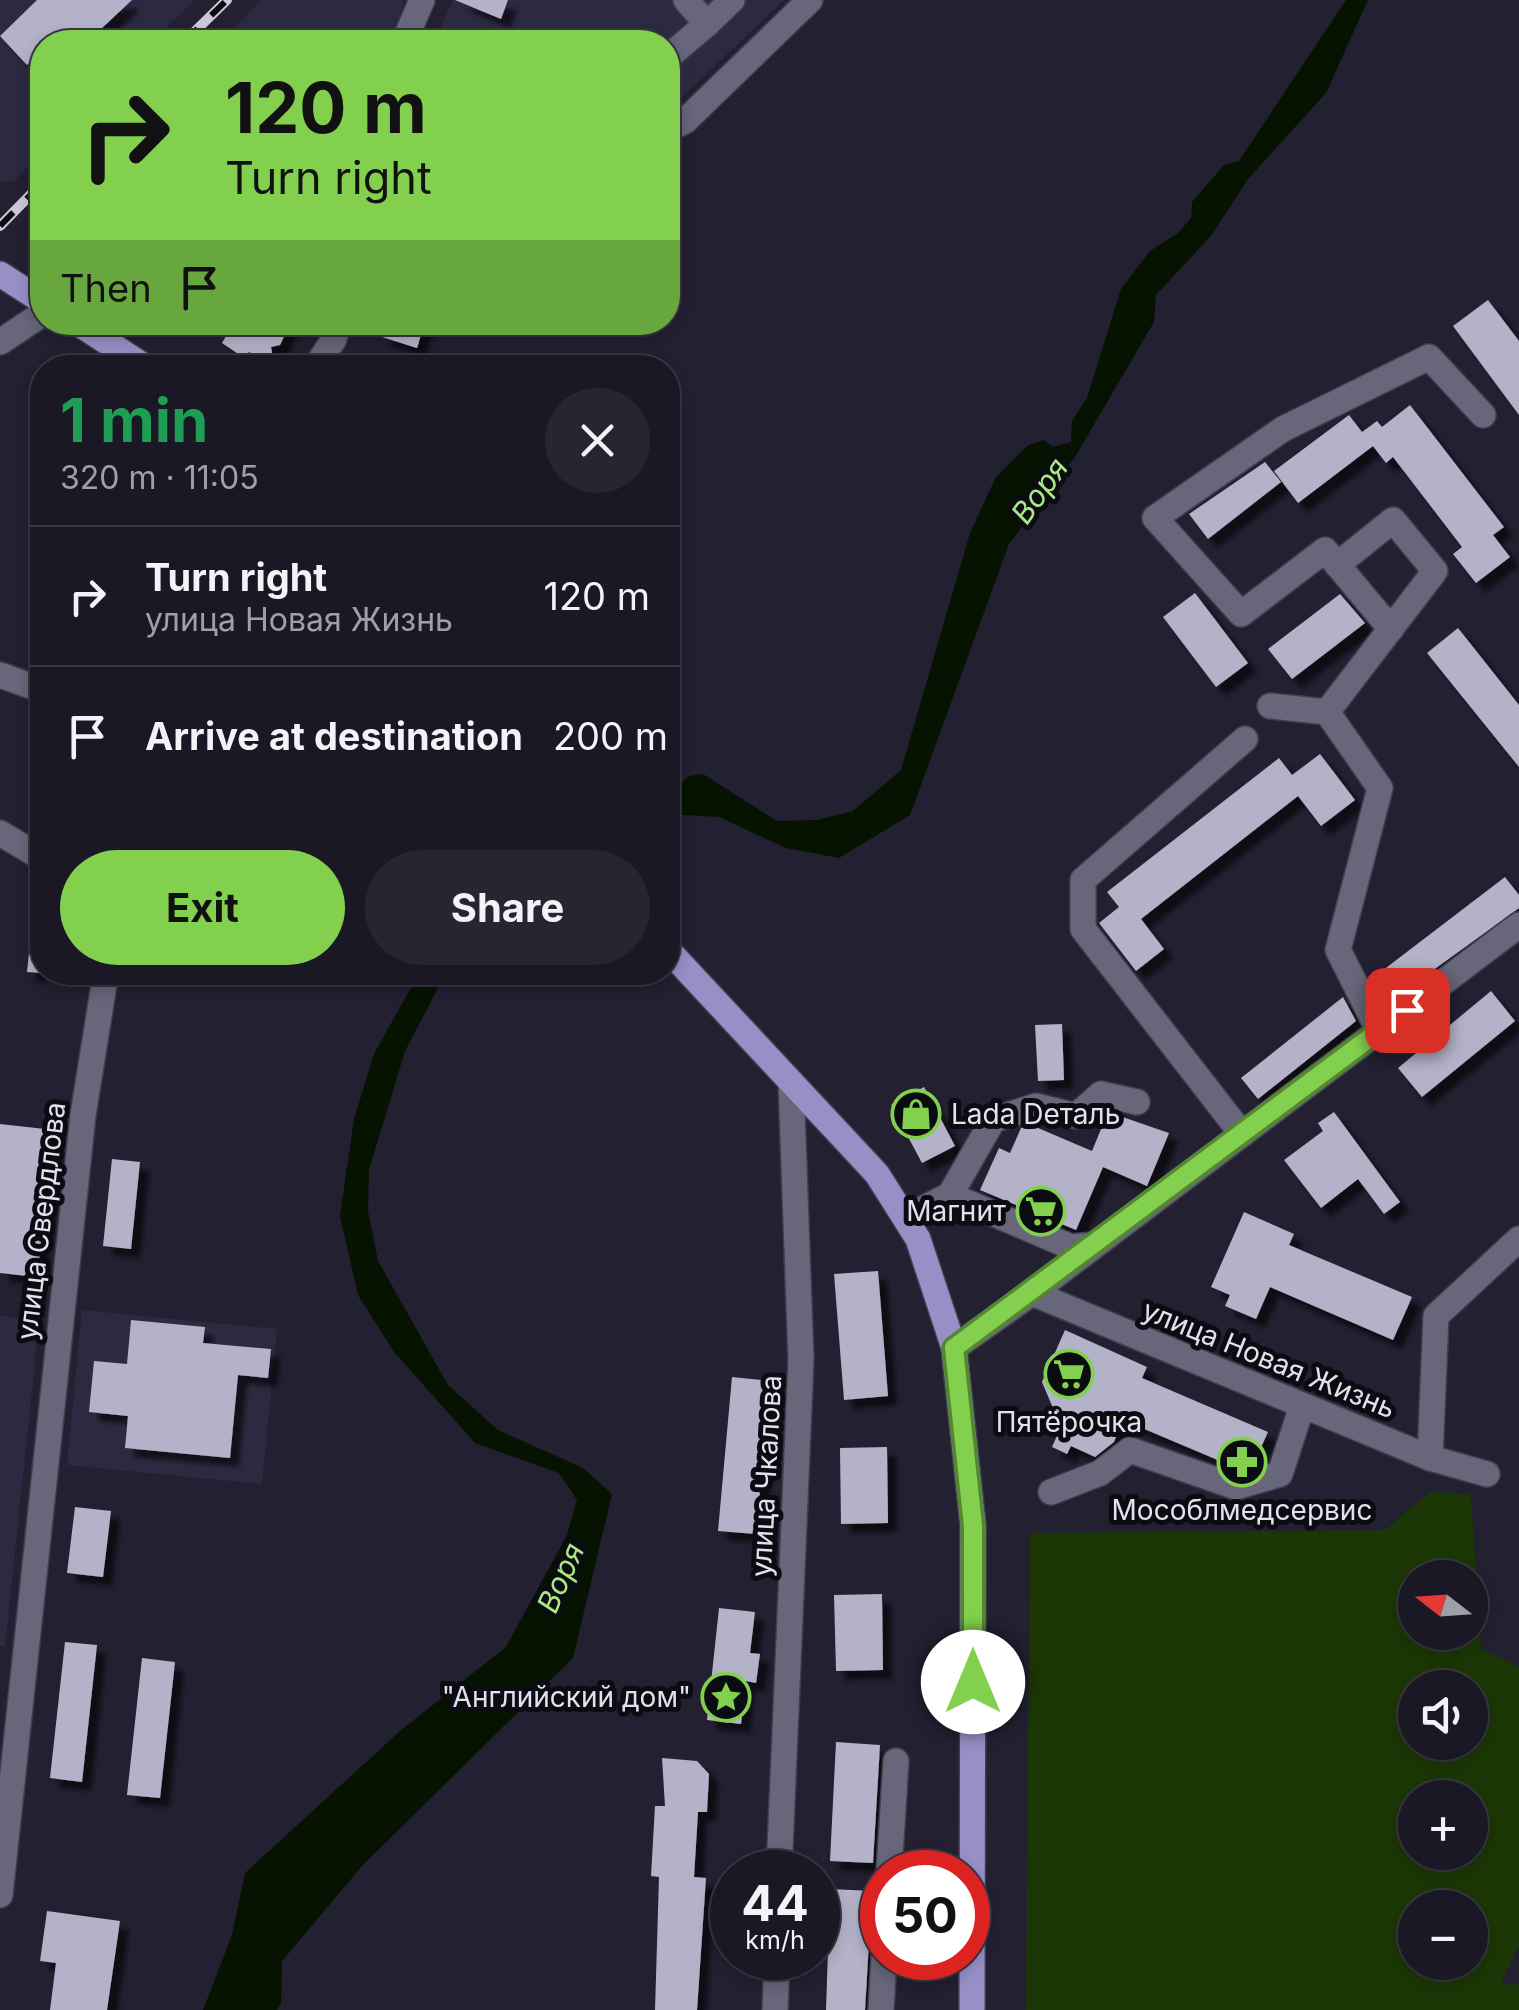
<!DOCTYPE html>
<html lang="en">
<head>
<meta charset="utf-8">
<style>
  :root { --surface:#1a1825; --page:#272532; --text:#f1f3f6; --muted:#9fa0a7; --line:#383742; --accent:#83d04e }
  body { margin:0; font-family:Inter,sans-serif; background:var(--page); color:var(--text); height:100vh; display:flex; flex-direction:column; font-size:38px; white-space:nowrap }
  * { box-sizing:border-box; margin:0 }
  p { font-size:32px; color:var(--muted) }
  .icon { flex:none; width:55px; height:55px; fill:none; stroke:currentColor; stroke-width:2; stroke-linecap:round; stroke-linejoin:round }
  .map { position:relative; flex:1; overflow:hidden }
  .panel { position:absolute; left:30px; top:355px; width:650px; height:630px; display:flex; flex-direction:column; background:var(--surface); border-radius:40px; box-shadow:0 5px 15px #0003,0 0 0 2px var(--line) }
  .panel>* { flex:none }
  .hud { position:absolute; left:30px; top:30px; width:650px; height:305px; border-radius:40px; box-shadow:0 5px 15px #0003,0 0 0 2px var(--line); background:#83d04e; color:#111; overflow:hidden }
  .needle { width:65px; rotate:287deg }
  .buttons { position:absolute; left:1398px; top:1560px; display:grid; gap:20px }
  .buttons a { display:grid; place-items:center; width:90px; height:90px; border-radius:50%; background:var(--surface); box-shadow:0 5px 15px #0003,0 0 0 2px var(--line); font-size:50px }
  .speed { position:absolute; left:710px; top:1850px; display:flex; gap:20px; font-size:50px; font-weight:700; text-align:center }
  .speed>* { display:grid; place-content:center; width:130px; height:130px; border-radius:50%; background:var(--surface); box-shadow:0 5px 15px #0003,0 0 0 2px var(--line); line-height:1 }
  .speed small { font-size:25px; font-weight:400 }
  .speed .limit { border:15px solid #d22; background:#fff; color:#111 }
  .pin { position:absolute; display:grid; place-items:center; width:85px; height:85px; color:#fff; margin:-42px; border-radius:20px; box-shadow:0 5px 15px #0006 }
  .me { position:absolute; width:110px; margin:-55px; rotate:0deg; stroke-linejoin:round; filter:drop-shadow(0 0 8px #0008) }
  .turn { display:flex; align-items:center; gap:35px; height:210px; padding:0 30px; font-size:45px }
  .turn .icon { width:130px; height:130px; stroke-width:2.5 }
  .turn b { display:block; font-size:70px; line-height:85px }
  .then { display:flex; align-items:center; height:95px; padding:0 30px; background:#0003; gap:20px; font-size:38px }
  .round { display:grid; place-items:center; flex:none; width:105px; height:105px; border-radius:52px; background:var(--page) }
  .headline { display:flex; align-items:center; justify-content:space-between; height:170px; padding:0 30px }
  h1 { font-size:60px; font-weight:700; line-height:75px; color:#1e9e55 }
  .action { display:flex; gap:20px; margin-top:auto; padding:20px 30px }
  .action a { flex:1; height:115px; border-radius:60px; background:var(--accent); color:#111; font-size:40px; font-weight:700; line-height:115px; text-align:center }
  .action a+a { background:var(--page); color:var(--text) }
  ul { padding:0; list-style:none }
  li { display:flex; align-items:center; gap:30px; height:140px; padding:0 30px; border-top:2px solid var(--line) }
  li div { flex:1 }
  li b { display:block; font-size:38px }
  li em { font-style:normal }
  .map>svg:first-child { display:block }
  .built { fill:#2c2a40 }
  .green { fill:#1b3705; fill-rule:evenodd }
  .water { fill:#061300 }
  .building { fill:#b4b2c8; filter:url(#shadow) }
  .lines { fill:none; stroke-linecap:round; stroke-linejoin:round }
  .minor-casing { stroke:#3f3d4b; stroke-width:28 }
  .major-casing { stroke:#3f3d4b; stroke-width:28 }
  .minor { stroke:#67667a; stroke-width:25 }
  .major { stroke:#9690c7; stroke-width:25 }
  .rail-casing { stroke:#cac9d5; stroke-width:10 }
  .rail { stroke:#0b0b12; stroke-width:6; stroke-dasharray:19; stroke-linecap:butt }
  .route-casing { stroke:#558733; stroke-width:25 }
  .route { stroke:#83d04e; stroke-width:18 }
  .labels { text-anchor:middle; stroke-width:10; stroke-linejoin:round; paint-order:stroke }
  .poi-label { font-size:28px; fill:#e2e1ed; stroke:#0b0b12; text-anchor:end }
  .street-label { font-size:28px; fill:#e2e1ed; stroke:#0b0b12 }
  .water-label { font-size:30px; font-style:italic; fill:#a8e982; stroke:#0b0b12 }
</style>
</head>
<body>
<div class="map">
<svg width="1519" height="2010" viewBox="0 0 1519 2010">
  <defs>
    <filter id="shadow"><feDropShadow dx="9" dy="9" stdDeviation="2.5" flood-color="#0009"/></filter>
  </defs>
  <rect width="100%" height="100%" fill="#222031"/>
  <!-- built -->
  <g class="built">
    <polygon points="0,0 194,0 152,42 42,42 42,152 14,181 0,182"/>
    <polygon points="261,0 404,0 393,42 221,42"/>
    <polygon points="453,0 784,0 668,110 668,42 434,42"/>
    <polygon points="82,1310 277,1329 262,1484 67,1465"/>
    <polygon points="0,1315 39,1323 5,1646 0,1646"/>
  </g>
  <!-- green -->
  <path class="green" d="M1431,1491L1471,1495L1481,1649L1519,1667V1946L1501,1983L1519,1985V2010H1026L1030,1533L1385,1530ZM1415,1578H1470V1632H1415ZM1415,1688H1470V1742H1415ZM1415,1798H1470V1852H1415ZM1415,1908H1470V1962H1415Z"/>
  <!-- water -->
  <g class="water">
    <polygon points="1346,0 1368,0 1326,93 1248,179 1211,236 1156,295 1154,322 1075,457 1009,544 910,815 839,858 786,848 719,817 668,814 668,786 674,788 689,776 703,774 777,821 817,820 853,811 901,770 970,533 996,477 1027,446 1043,440 1053,447 1071,442 1072,421 1087,398 1121,289 1150,251 1178,233 1191,218 1192,202 1224,165 1239,161"/>
    <polygon points="419,973 446,973 405,1051 369,1170 368,1211 378,1261 448,1385 498,1430 583,1468 612,1494 573,1658 363,1865 282,1961 281,2003 277,2010 203,2010 232,1935 245,1873 400,1731 506,1647 567,1535 577,1500 559,1473 475,1443 394,1352 358,1295 340,1216 354,1119 374,1054"/>
  </g>
  <!-- building -->
  <g class="building">
    <polygon points="37,0 132,0 87,42 74,42 63,31 51,42 42,42 42,51 27,65 0,36"/>
    <polygon points="455,0 508,0 501,19"/>
    <polygon points="1488,300 1519,341 1519,415 1453,326"/>
    <polygon points="234,322 291,322 280,345 271,347 273,358 253,363 250,352 240,355 222,343"/>
    <polygon points="386,322 425,322 417,348 382,337"/>
    <polygon points="1410,405 1504,527 1493,535 1510,557 1476,583 1453,554 1462,547 1393,457 1386,463 1373,446 1298,503 1274,471 1349,415 1362,432 1377,421 1382,427"/>
    <polygon points="1265,462 1281,482 1208,539 1189,514"/>
    <polygon points="1195,593 1248,663 1216,687 1163,617"/>
    <polygon points="1340,594 1365,623 1292,679 1268,649"/>
    <polygon points="1458,628 1519,705 1519,767 1427,653"/>
    <polygon points="1320,754 1355,800 1321,826 1298,796 1141,919 1164,949 1136,971 1099,923 1119,907 1107,892 1279,758 1292,775"/>
    <polygon points="1505,877 1519,895 1519,908 1396,997 1378,974"/>
    <polygon points="32,923 42,924 42,973 27,972"/>
    <polygon points="1491,991 1515,1021 1422,1097 1398,1068"/>
    <polygon points="1343,997 1356,1021 1258,1099 1241,1078"/>
    <polygon points="1062,1024 1064,1080 1038,1081 1035,1025"/>
    <polygon points="924,1087 955,1146 922,1163 891,1105"/>
    <polygon points="1108,1112 1169,1133 1147,1186 1103,1167 1076,1230 980,1190 999,1148 1010,1153 1021,1128 1031,1125 1092,1151"/>
    <polygon points="1334,1112 1400,1202 1384,1214 1358,1179 1321,1208 1284,1160 1323,1131 1318,1123"/>
    <polygon points="0,1124 54,1130 37,1277 0,1273"/>
    <polygon points="112,1159 140,1162 131,1249 103,1246"/>
    <polygon points="1244,1212 1294,1234 1289,1245 1412,1297 1393,1340 1270,1287 1256,1319 1225,1306 1230,1295 1211,1287"/>
    <polygon points="878,1271 888,1396 844,1400 834,1274"/>
    <polygon points="131,1320 205,1327 203,1343 271,1349 268,1378 238,1375 230,1458 125,1448 128,1416 89,1412 94,1361 127,1364"/>
    <polygon points="1065,1330 1147,1367 1142,1378 1268,1432 1253,1465 1239,1469 1123,1420 1114,1442 1095,1457 1071,1446 1067,1454 1052,1447 1061,1427 1042,1382"/>
    <polygon points="732,1377 770,1381 756,1534 718,1531"/>
    <polygon points="887,1447 888,1523 841,1524 840,1448"/>
    <polygon points="75,1507 111,1511 103,1577 67,1573"/>
    <polygon points="882,1594 883,1670 836,1671 834,1595"/>
    <polygon points="719,1608 755,1612 750,1653 760,1654 756,1683 746,1681 741,1724 707,1720"/>
    <polygon points="65,1642 97,1645 82,1782 50,1778"/>
    <polygon points="142,1658 175,1662 160,1798 127,1795"/>
    <polygon points="836,1742 880,1745 873,1863 830,1861"/>
    <polygon points="662,1758 697,1761 709,1774 707,1812 698,1812 694,1877 706,1878 697,2010 655,2010 659,1877 651,1876 655,1806 665,1806"/>
    <polygon points="830,1889 872,1891 865,2010 826,2010"/>
    <polygon points="47,1911 120,1921 107,2010 50,2010 56,1963 40,1961"/>
  </g>
  <g class="lines">
    <!-- minor casing -->
    <g class="minor-casing">
      <g id="minor">
        <polyline points="707,24 732,0"/>
        <polyline points="404,42 422,0"/>
        <polyline points="668,57 707,24 686,0"/>
        <polyline points="668,129 685,121 810,0"/>
        <polyline points="0,342 42,314"/>
        <polyline points="315,368 334,339 338,322"/>
        <polyline points="1337,565 1393,520 1435,571 1327,712 1380,788 1338,950 1379,1031"/>
        <polyline points="1391,629 1325,550 1241,614 1155,518 1283,429 1429,357 1483,415"/>
        <polyline points="0,675 42,690"/>
        <polyline points="1270,706 1327,712"/>
        <polyline points="0,833 42,858"/>
        <polyline points="1242,1134 1083,929 1083,880 1245,739"/>
        <polyline points="950,1195 1071,1247 1095,1245"/>
        <polyline points="905,1218 950,1195 993,1120 1036,1106 1076,1116 1101,1094 1137,1102"/>
        <polyline points="1032,1293 1519,925"/>
        <polyline points="954,1348 1032,1293 1430,1458 1487,1474"/>
        <polyline points="1430,1458 1436,1316 1519,1239"/>
        <polyline points="1051,1492 1100,1473 1130,1450 1236,1487 1280,1474 1302,1406"/>
        <polyline points="779,1872 801,1360 791,1082"/>
        <polyline points="889,1872 896,1761"/>
        <polyline points="0,1895 83,1115 106,972"/>
        <polyline points="775,2010 777,1958"/>
        <polyline points="881,2010 884,1958"/>
      </g>
    </g>
    <!-- major casing -->
    <g class="major-casing">
      <g id="major">
        <polyline points="0,274 42,301"/>
        <polyline points="76,322 147,368"/>
        <polyline points="668,950 877,1174 918,1239 954,1348 973,1525 972,2010"/>
      </g>
    </g>
    <!-- minor -->
    <use href="#minor" class="minor"/>
    <!-- major -->
    <use href="#major" class="major"/>
    <!-- rail casing -->
    <g class="rail-casing">
      <g id="rail">
        <polyline points="184,42 227,0"/>
        <polyline points="0,226 42,183"/>
      </g>
    </g>
    <!-- rail -->
    <use href="#rail" class="rail"/>
  </g>
  <g class="lines">
    <!-- route casing -->
    <g class="route-casing">
      <polyline id="route" points="973,1682 973,1526 954,1348 1407,1010"/>
    </g>
    <!-- route -->
    <use href="#route" class="route"/>
  </g>
  <!-- icons -->
  <defs>
    <g id="shop-ring" transform="scale(2.5)"><circle r="9.5" fill="#0b0b12" stroke="#83d04e" stroke-width="1.5"/><path d="M-5-2.5h2.3a2.7 3.5 0 0 1 5.4 0H5L5.5 6h-11ZM-1.5-2.5h3a1.5 2.3 0 0 0-3 0Z" fill="#83d04e"/></g>
    <g id="supermarket-ring" transform="scale(2.5)"><circle r="9.5" fill="#0b0b12" stroke="#83d04e" stroke-width="1.5"/><path d="M-6-5.5h2.5l.6 2H6L4.5 2H-2.5L-4.4-4H-6ZM-1.5 3.2a1.3 1.3 0 1 0 .1 0ZM3 3.2a1.3 1.3 0 1 0 .1 0Z" fill="#83d04e"/></g>
    <g id="pharmacy-ring" transform="scale(2.5)"><circle r="9.5" fill="#0b0b12" stroke="#83d04e" stroke-width="1.5"/><path d="M-2-6h4v4h4v4h-4v4h-4v-4h-4v-4h4Z" fill="#83d04e"/></g>
    <g id="sight-ring" transform="scale(2.5)"><circle r="9.5" fill="#0b0b12" stroke="#83d04e" stroke-width="1.5"/><path d="M0-6L1.8-2.2L6-1.7L2.9 1.2L3.7 5.4L0 3.3L-3.7 5.4L-2.9 1.2L-6-1.7L-1.8-2.2Z" fill="#83d04e"/></g>
  </defs>
  <g fill-rule="evenodd">
    <use href="#shop-ring" x="916" y="1114"/>
    <use href="#supermarket-ring" x="1041" y="1211"/>
    <use href="#supermarket-ring" x="1069" y="1374"/>
    <use href="#pharmacy-ring" x="1242" y="1462"/>
    <use href="#sight-ring" x="726" y="1697"/>
  </g>
  <g class="labels">
    <!-- poi labels -->
    <g class="poi-label">
      <text x="951" y="1124" text-anchor="start">Lada Dеталь</text>
      <text x="1006" y="1221">Магнит</text>
      <text x="1069" y="1432" text-anchor="middle">Пятёрочка</text>
      <text x="1242" y="1520" text-anchor="middle">Мособлмедсервис</text>
      <text x="691" y="1707">"Английский дом"</text>
    </g>
    <!-- street labels -->
    <g class="street-label">
      <text transform="translate(41 1221) rotate(-83)" y="10">улица Свердлова</text>
      <text transform="translate(1269 1359) rotate(22)" y="10">улица Новая Жизнь</text>
      <text transform="translate(766 1476) rotate(-87)" y="10">улица Чкалова</text>
    </g>
    <!-- water labels -->
    <g class="water-label">
      <text transform="translate(1040 491) rotate(-54)" y="10">Воря</text>
      <text transform="translate(561 1578) rotate(-66)" y="10">Воря</text>
    </g>
  </g>
</svg>
<div class="buttons">
<a><svg class="needle" viewBox="-14 -14 28 28"><path d="M0-13l5 13h-10z" fill="#e53935"/><path d="M0 13l5-13h-10z" fill="#9fa0a7"/></svg></a>
<a><svg class="icon" aria-label="sound" viewBox="0 0 24 24"><path d="M4 9h4l5-4v14l-5-4H4zM17 9q2 3 0 6"/></svg></a>
<a>+</a>
<a>−</a>
</div>
<div class="speed"><div>44<small>km/h</small></div><div class="limit">50</div></div>
<div class="pin" style="left:1407px;top:1010px;background:#d93025"><svg class="icon" aria-label="arrive" viewBox="0 0 24 24"><path d="M6 21V4h12l-3 4 3 4H6"/></svg></div>
<svg class="me" style="left:973px;top:1682px" viewBox="-20 -20 40 40"><circle r="19" fill="#fff"/><path d="M0-13L10 11 0 6-10 11z" fill="#83d04e"/></svg>
<div class="hud">
<div class="turn"><svg class="icon" aria-label="right" viewBox="0 0 24 24"><path d="M7 20v-9h11M14 6l5 5-5 5"/></svg><div><b>120 m</b>Turn right</div></div>
<div class="then">Then<svg class="icon" aria-label="arrive" viewBox="0 0 24 24"><path d="M6 21V4h12l-3 4 3 4H6"/></svg></div>
</div>
<section class="panel">
<div class="headline"><div><h1>1 min</h1><p>320 m · 11:05</p></div><a class="round"><svg class="icon" aria-label="close" viewBox="0 0 24 24"><path d="M6 6l12 12M18 6L6 18"/></svg></a></div>
<ul>
<li><svg class="icon" aria-label="right" viewBox="0 0 24 24"><path d="M7 20v-9h11M14 6l5 5-5 5"/></svg><div><b>Turn right</b><p>улица Новая Жизнь</p></div><em>120 m</em></li>
<li><svg class="icon" aria-label="arrive" viewBox="0 0 24 24"><path d="M6 21V4h12l-3 4 3 4H6"/></svg><div><b>Arrive at destination</b></div><em>200 m</em></li>
</ul>
<div class="action"><a>Exit</a><a>Share</a></div>
</section>
</div>
</body>
</html>
